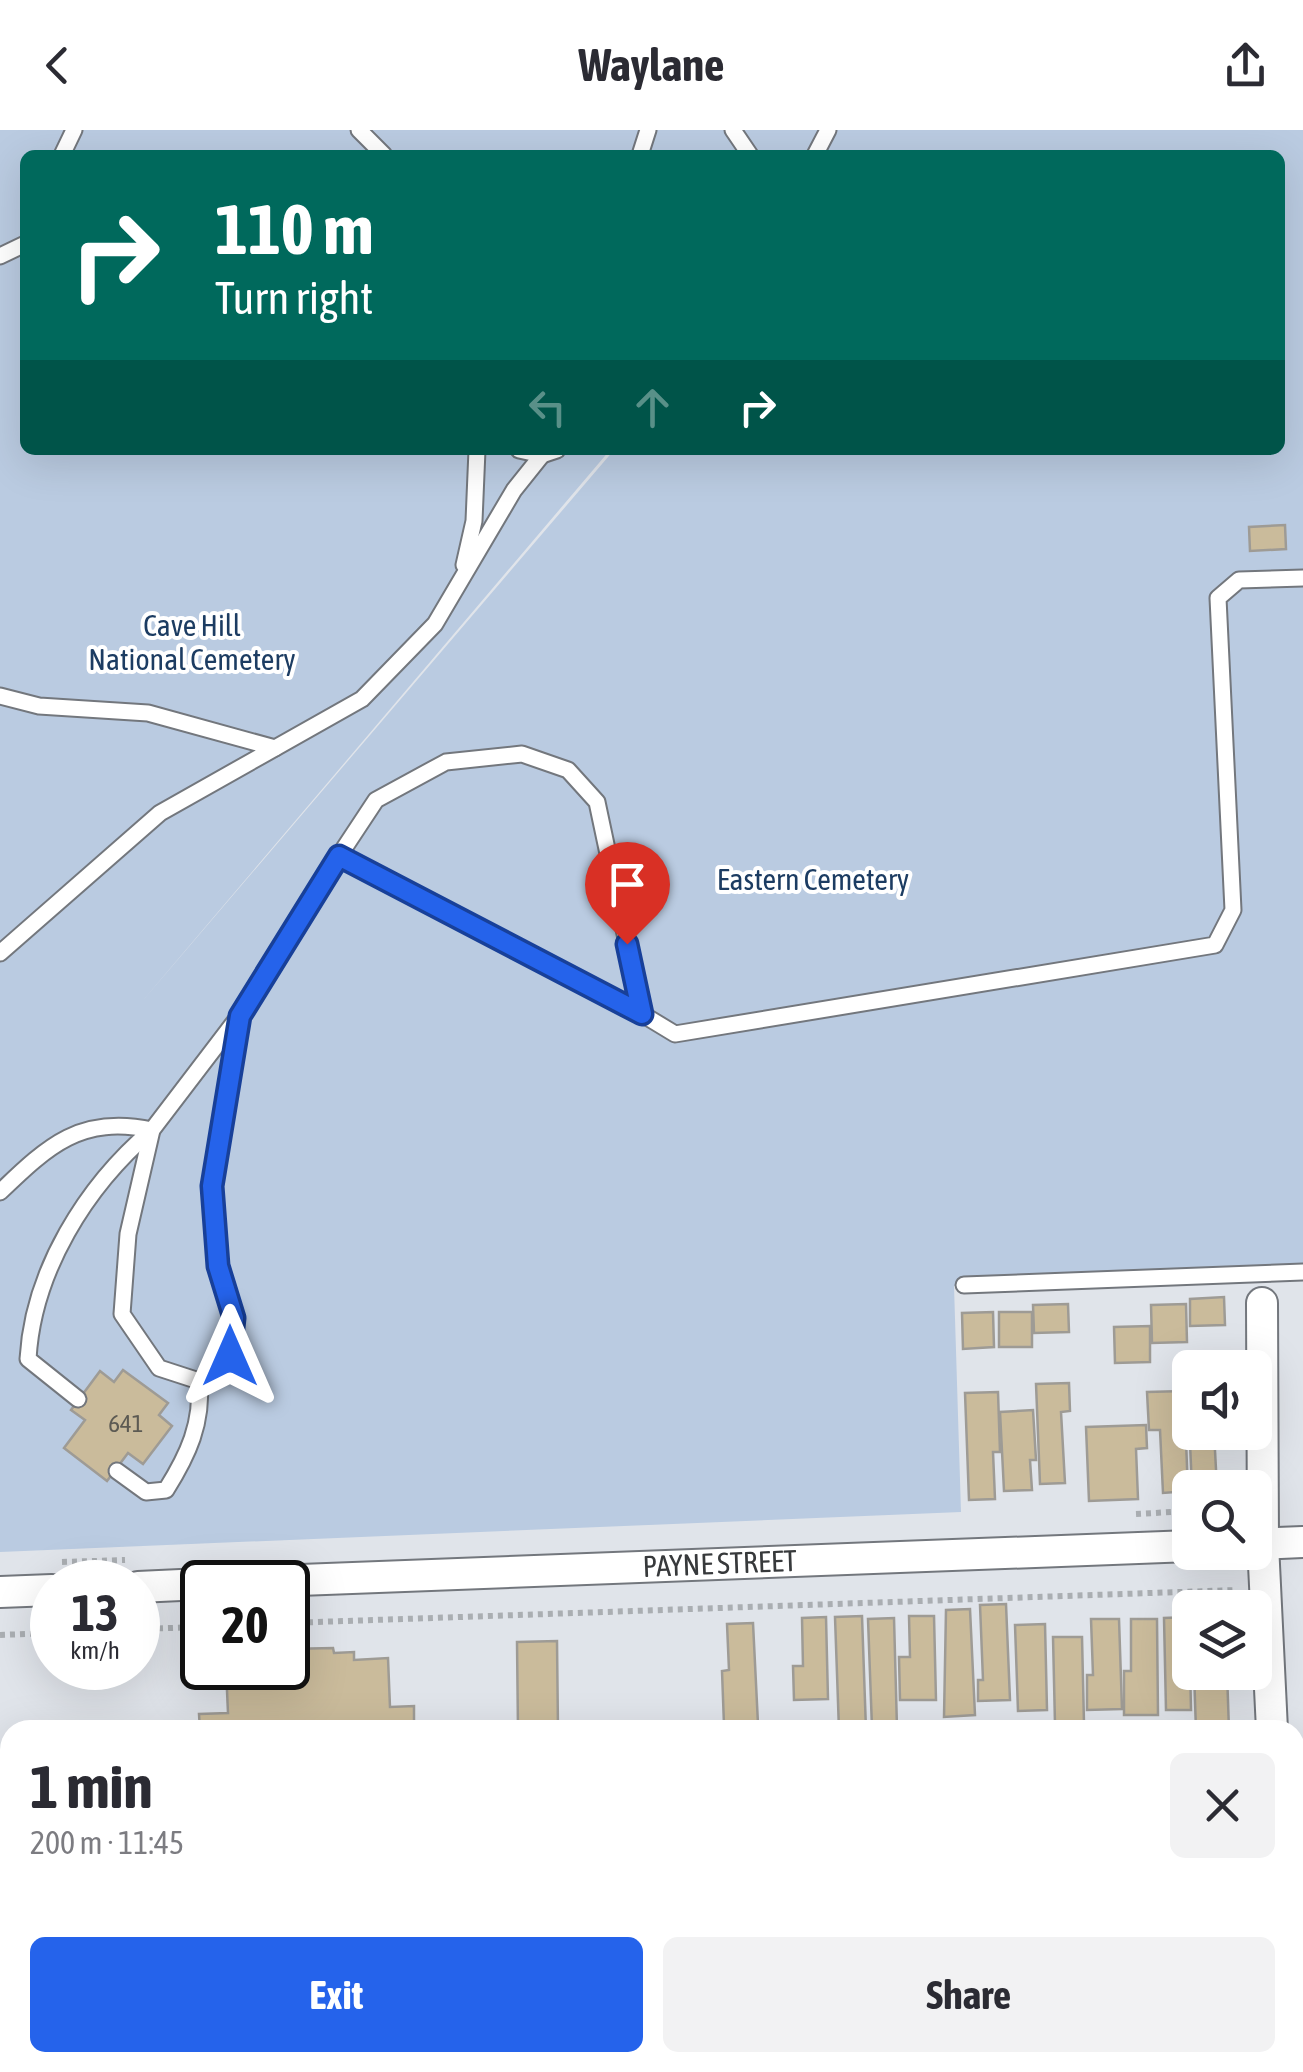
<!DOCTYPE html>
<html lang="en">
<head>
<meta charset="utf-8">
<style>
  :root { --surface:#fff; --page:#f2f2f3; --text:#2b2b33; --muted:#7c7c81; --accent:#2563eb }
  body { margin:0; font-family:"Asap Condensed",sans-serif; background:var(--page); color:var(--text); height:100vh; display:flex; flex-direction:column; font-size:38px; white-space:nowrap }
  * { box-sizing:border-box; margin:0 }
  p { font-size:32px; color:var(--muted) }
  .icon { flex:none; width:55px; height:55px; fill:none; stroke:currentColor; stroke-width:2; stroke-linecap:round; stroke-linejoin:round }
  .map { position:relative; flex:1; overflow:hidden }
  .details { position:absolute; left:0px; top:1590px; width:1305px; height:352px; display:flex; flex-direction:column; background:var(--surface); border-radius:30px 30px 0 0; box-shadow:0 10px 40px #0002 }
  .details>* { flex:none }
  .banner { position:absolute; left:20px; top:20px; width:1265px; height:305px; border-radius:15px; box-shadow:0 10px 40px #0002; background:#00695c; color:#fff; overflow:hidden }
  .tools { position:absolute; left:1172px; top:1220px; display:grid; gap:20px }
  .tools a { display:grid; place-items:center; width:100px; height:100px; border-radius:15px; background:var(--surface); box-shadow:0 10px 40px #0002; font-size:50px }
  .speed { position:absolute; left:30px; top:1430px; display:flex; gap:20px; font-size:50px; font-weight:700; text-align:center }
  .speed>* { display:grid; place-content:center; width:130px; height:130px; border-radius:50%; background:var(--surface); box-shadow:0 10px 40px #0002; line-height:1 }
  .speed small { font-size:25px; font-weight:400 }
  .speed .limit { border:5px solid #111; border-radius:15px; background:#fff; color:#111 }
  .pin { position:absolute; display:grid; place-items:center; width:85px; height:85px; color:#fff; margin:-102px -42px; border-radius:50% 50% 50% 0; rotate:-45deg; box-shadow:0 0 10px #0007 }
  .pin .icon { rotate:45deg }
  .me { position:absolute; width:110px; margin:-55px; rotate:0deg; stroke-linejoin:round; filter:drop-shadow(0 0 8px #0008) }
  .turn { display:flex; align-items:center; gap:35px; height:210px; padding:0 30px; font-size:45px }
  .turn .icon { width:130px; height:130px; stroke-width:2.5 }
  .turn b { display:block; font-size:70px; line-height:85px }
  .lanes { display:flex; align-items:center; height:95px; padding:0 30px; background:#0003; justify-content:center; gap:50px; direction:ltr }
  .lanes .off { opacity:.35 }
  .round { display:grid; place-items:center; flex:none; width:105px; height:105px; border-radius:15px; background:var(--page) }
  .head { display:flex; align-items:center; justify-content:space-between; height:170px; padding:0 30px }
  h1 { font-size:60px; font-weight:700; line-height:75px }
  .button { display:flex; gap:20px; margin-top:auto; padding:20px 30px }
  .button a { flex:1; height:115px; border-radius:15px; background:var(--accent); color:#fff; font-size:40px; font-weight:700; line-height:115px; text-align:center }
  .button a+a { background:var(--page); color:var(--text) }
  header { display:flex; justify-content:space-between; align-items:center; height:130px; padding:0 30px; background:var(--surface); font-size:45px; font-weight:700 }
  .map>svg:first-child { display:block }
  .green { fill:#bacbe1; fill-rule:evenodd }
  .building { fill:#cabb9b; stroke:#9e9b95; stroke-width:2.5 }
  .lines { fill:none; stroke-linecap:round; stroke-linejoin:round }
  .service-casing { stroke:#73777d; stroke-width:19 }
  .minor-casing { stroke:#73777d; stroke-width:34 }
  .path { stroke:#aaaeb2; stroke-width:6; stroke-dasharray:5 5; stroke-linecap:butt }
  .service { stroke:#fff; stroke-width:15 }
  .minor { stroke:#fff; stroke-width:30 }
  .route-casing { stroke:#184099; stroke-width:25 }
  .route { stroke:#2563eb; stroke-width:18 }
  .labels { text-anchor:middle; stroke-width:8; stroke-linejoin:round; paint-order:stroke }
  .number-label { font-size:25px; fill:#5c5a53 }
  .park-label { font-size:30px; fill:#1c3c62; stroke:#fff }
  .street-label { font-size:30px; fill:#37393b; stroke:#fff }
</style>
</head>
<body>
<header><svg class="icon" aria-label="back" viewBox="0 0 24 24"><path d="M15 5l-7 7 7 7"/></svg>Waylane<svg class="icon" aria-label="share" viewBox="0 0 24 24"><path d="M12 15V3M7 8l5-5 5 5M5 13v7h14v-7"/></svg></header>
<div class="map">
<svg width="1303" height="1942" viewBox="0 0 1303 1942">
  <rect width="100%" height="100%" fill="#e0e4ea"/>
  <!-- green -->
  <path class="green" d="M0,0H1303V1140L954,1156L961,1382L0,1422ZM25,25H1280V320H614L139,875L610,320H25Z"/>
  <!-- building -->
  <g class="building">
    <polygon points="1285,395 1286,419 1250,421 1249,397"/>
    <polygon points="1224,1167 1225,1195 1190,1196 1190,1169"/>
    <polygon points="1068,1174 1069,1202 1034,1203 1033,1175"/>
    <polygon points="1186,1174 1187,1212 1152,1213 1151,1175"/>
    <polygon points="993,1182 994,1217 963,1219 962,1183"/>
    <rect x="999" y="1182" width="33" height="35"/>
    <polygon points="1150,1196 1150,1232 1115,1233 1114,1197"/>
    <polygon points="123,1240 168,1273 159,1285 172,1296 143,1334 128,1323 107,1351 64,1318 85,1290 71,1280 100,1241 114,1252"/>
    <polygon points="1187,1246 1190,1302 1214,1302 1217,1358 1192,1358"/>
    <polygon points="1069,1253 1070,1281 1061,1282 1065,1353 1040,1354 1036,1254"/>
    <polygon points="1184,1261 1188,1361 1163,1363 1160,1300 1149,1300 1147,1262"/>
    <polygon points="998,1262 1000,1322 993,1322 995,1369 969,1370 965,1263"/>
    <polygon points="1033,1280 1036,1330 1030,1330 1032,1360 1004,1361 1000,1282"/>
    <polygon points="1146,1295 1147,1318 1136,1319 1138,1369 1089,1371 1086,1297"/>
    <polygon points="1006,1474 1010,1570 978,1571 978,1550 983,1550 980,1475"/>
    <polygon points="970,1479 975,1585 944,1587 946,1480"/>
    <polygon points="862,1486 866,1600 839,1600 835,1487"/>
    <polygon points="909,1486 934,1486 936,1570 900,1570 899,1527 910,1527"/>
    <polygon points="826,1487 828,1569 794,1570 793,1536 803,1536 802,1488"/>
    <polygon points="1189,1487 1191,1580 1166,1580 1164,1488"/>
    <polygon points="894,1488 897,1598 872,1598 868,1489"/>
    <polygon points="1091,1489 1119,1489 1122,1579 1087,1580 1087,1545 1093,1545"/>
    <polygon points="1131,1489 1157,1489 1158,1585 1124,1585 1124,1541 1131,1541"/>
    <polygon points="753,1493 758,1594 724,1595 722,1541 729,1540 727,1494"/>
    <polygon points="1045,1494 1047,1580 1018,1581 1015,1495"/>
    <polygon points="1053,1507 1082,1507 1084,1593 1055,1594"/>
    <polygon points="517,1512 557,1511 558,1600 518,1600"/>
    <polygon points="333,1518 334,1523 354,1522 354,1530 388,1528 390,1577 414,1576 414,1600 200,1600 199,1584 228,1583 226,1538 288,1538 288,1519"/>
    <polygon points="1194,1542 1227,1542 1229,1600 1196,1600"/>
    <polygon points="0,1741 10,1741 10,1798 2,1799"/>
    <polygon points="242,1932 400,1932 400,1940 242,1942"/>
    <rect x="550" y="1932" width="72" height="10"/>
    <polygon points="777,1932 803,1932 804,1942 777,1942"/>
    <polygon points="1118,1932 1192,1932 1118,1935"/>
    <polygon points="880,1936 880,1942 846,1942 846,1938"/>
    <rect x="667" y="1938" width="26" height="4"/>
  </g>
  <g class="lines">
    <!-- service casing -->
    <g class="service-casing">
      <g id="service">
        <polyline points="359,0 384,25"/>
        <polyline points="733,0 750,25"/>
        <polyline points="62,25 74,0"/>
        <polyline points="640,25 648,0"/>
        <polyline points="815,25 828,0"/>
        <polyline points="0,126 25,114"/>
        <polyline points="519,320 542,325 557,320"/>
        <polyline points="464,435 474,391 477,320"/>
        <polyline points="0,566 39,576 148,583 275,618"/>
        <polyline points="339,726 376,670 446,632 522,624 568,640 597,672 642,884 675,904 1215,815 1233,780 1218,468 1239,450 1303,448"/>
        <polyline points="0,823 160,683 362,569 435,494 514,360 542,325"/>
        <polyline points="240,886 212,1056 218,1135 234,1188 230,1226 199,1251 159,1238 122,1184 128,1104 152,1000 255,865 339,726 642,884"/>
        <path d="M0,1062C49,1015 81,985 152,1000C86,1056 33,1141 28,1229L78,1269"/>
        <polyline points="964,1155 1303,1142"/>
        <path d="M117,1341L146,1362L166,1360C188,1325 203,1293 199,1251"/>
        <polyline points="1295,1745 1303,1745"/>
        <polyline points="639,1932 640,1942"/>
        <polyline points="963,1932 963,1942"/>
      </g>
    </g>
    <!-- minor casing -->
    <g class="minor-casing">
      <g id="minor">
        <polyline points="1262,1173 1263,1414 1272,1600"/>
        <polyline points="1255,1414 1303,1412"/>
        <path id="s1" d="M248,1452L1190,1416"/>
        <polyline points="138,1457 202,1454"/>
        <polyline points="0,1462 52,1460"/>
        <polyline points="1285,1932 1286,1942"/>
      </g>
    </g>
    <!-- path -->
    <g class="path">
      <polyline points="1136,1384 1190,1381"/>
      <polyline points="62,1432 125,1430"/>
      <polyline points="288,1493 1237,1460"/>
      <polyline points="138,1499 202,1497"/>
      <polyline points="0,1505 52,1503"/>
    </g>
    <!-- service -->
    <use href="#service" class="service"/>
    <!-- minor -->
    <use href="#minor" class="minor"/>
  </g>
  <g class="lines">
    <!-- route casing -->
    <g class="route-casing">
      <polyline id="route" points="230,1226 234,1188 218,1136 212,1056 240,886 339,726 642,884 627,814"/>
    </g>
    <!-- route -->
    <use href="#route" class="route"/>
  </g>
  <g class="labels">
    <!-- number labels -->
    <g class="number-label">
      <text x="126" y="1302">641</text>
    </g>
    <!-- park labels -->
    <g class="park-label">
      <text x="192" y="506">Cave Hill<tspan x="192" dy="34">National Cemetery</tspan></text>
      <text x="813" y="760">Eastern Cemetery</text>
    </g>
    <!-- street labels -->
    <g class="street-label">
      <text dy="10" stroke="none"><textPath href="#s1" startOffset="472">PAYNE STREET</textPath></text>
    </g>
  </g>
</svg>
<div class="tools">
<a><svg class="icon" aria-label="sound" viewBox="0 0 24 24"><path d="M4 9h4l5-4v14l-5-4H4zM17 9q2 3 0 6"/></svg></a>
<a><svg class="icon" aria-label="search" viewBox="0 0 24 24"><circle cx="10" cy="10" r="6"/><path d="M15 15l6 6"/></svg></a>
<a><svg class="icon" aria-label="layers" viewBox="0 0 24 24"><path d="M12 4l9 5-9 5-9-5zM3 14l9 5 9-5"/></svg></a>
</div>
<div class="speed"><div>13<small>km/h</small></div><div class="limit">20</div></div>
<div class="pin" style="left:627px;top:814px;background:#d93025"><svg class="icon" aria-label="arrive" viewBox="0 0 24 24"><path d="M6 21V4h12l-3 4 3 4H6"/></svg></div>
<svg class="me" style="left:230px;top:1226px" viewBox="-20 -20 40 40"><path d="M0-17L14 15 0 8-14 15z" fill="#2563eb" stroke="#fff" stroke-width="4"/></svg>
<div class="banner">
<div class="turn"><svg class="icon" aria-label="right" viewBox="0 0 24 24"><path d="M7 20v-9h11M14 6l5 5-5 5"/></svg><div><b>110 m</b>Turn right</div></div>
<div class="lanes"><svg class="icon off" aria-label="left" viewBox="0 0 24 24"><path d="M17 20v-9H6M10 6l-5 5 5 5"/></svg><svg class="icon off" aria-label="ahead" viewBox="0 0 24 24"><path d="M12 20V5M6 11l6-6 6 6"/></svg><svg class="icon" aria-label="right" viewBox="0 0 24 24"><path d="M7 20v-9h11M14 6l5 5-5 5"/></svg></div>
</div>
<section class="details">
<div class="head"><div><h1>1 min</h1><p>200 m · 11:45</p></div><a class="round"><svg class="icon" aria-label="close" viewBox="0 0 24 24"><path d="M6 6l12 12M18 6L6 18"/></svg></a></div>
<div class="button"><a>Exit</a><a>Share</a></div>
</section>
</div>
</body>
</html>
